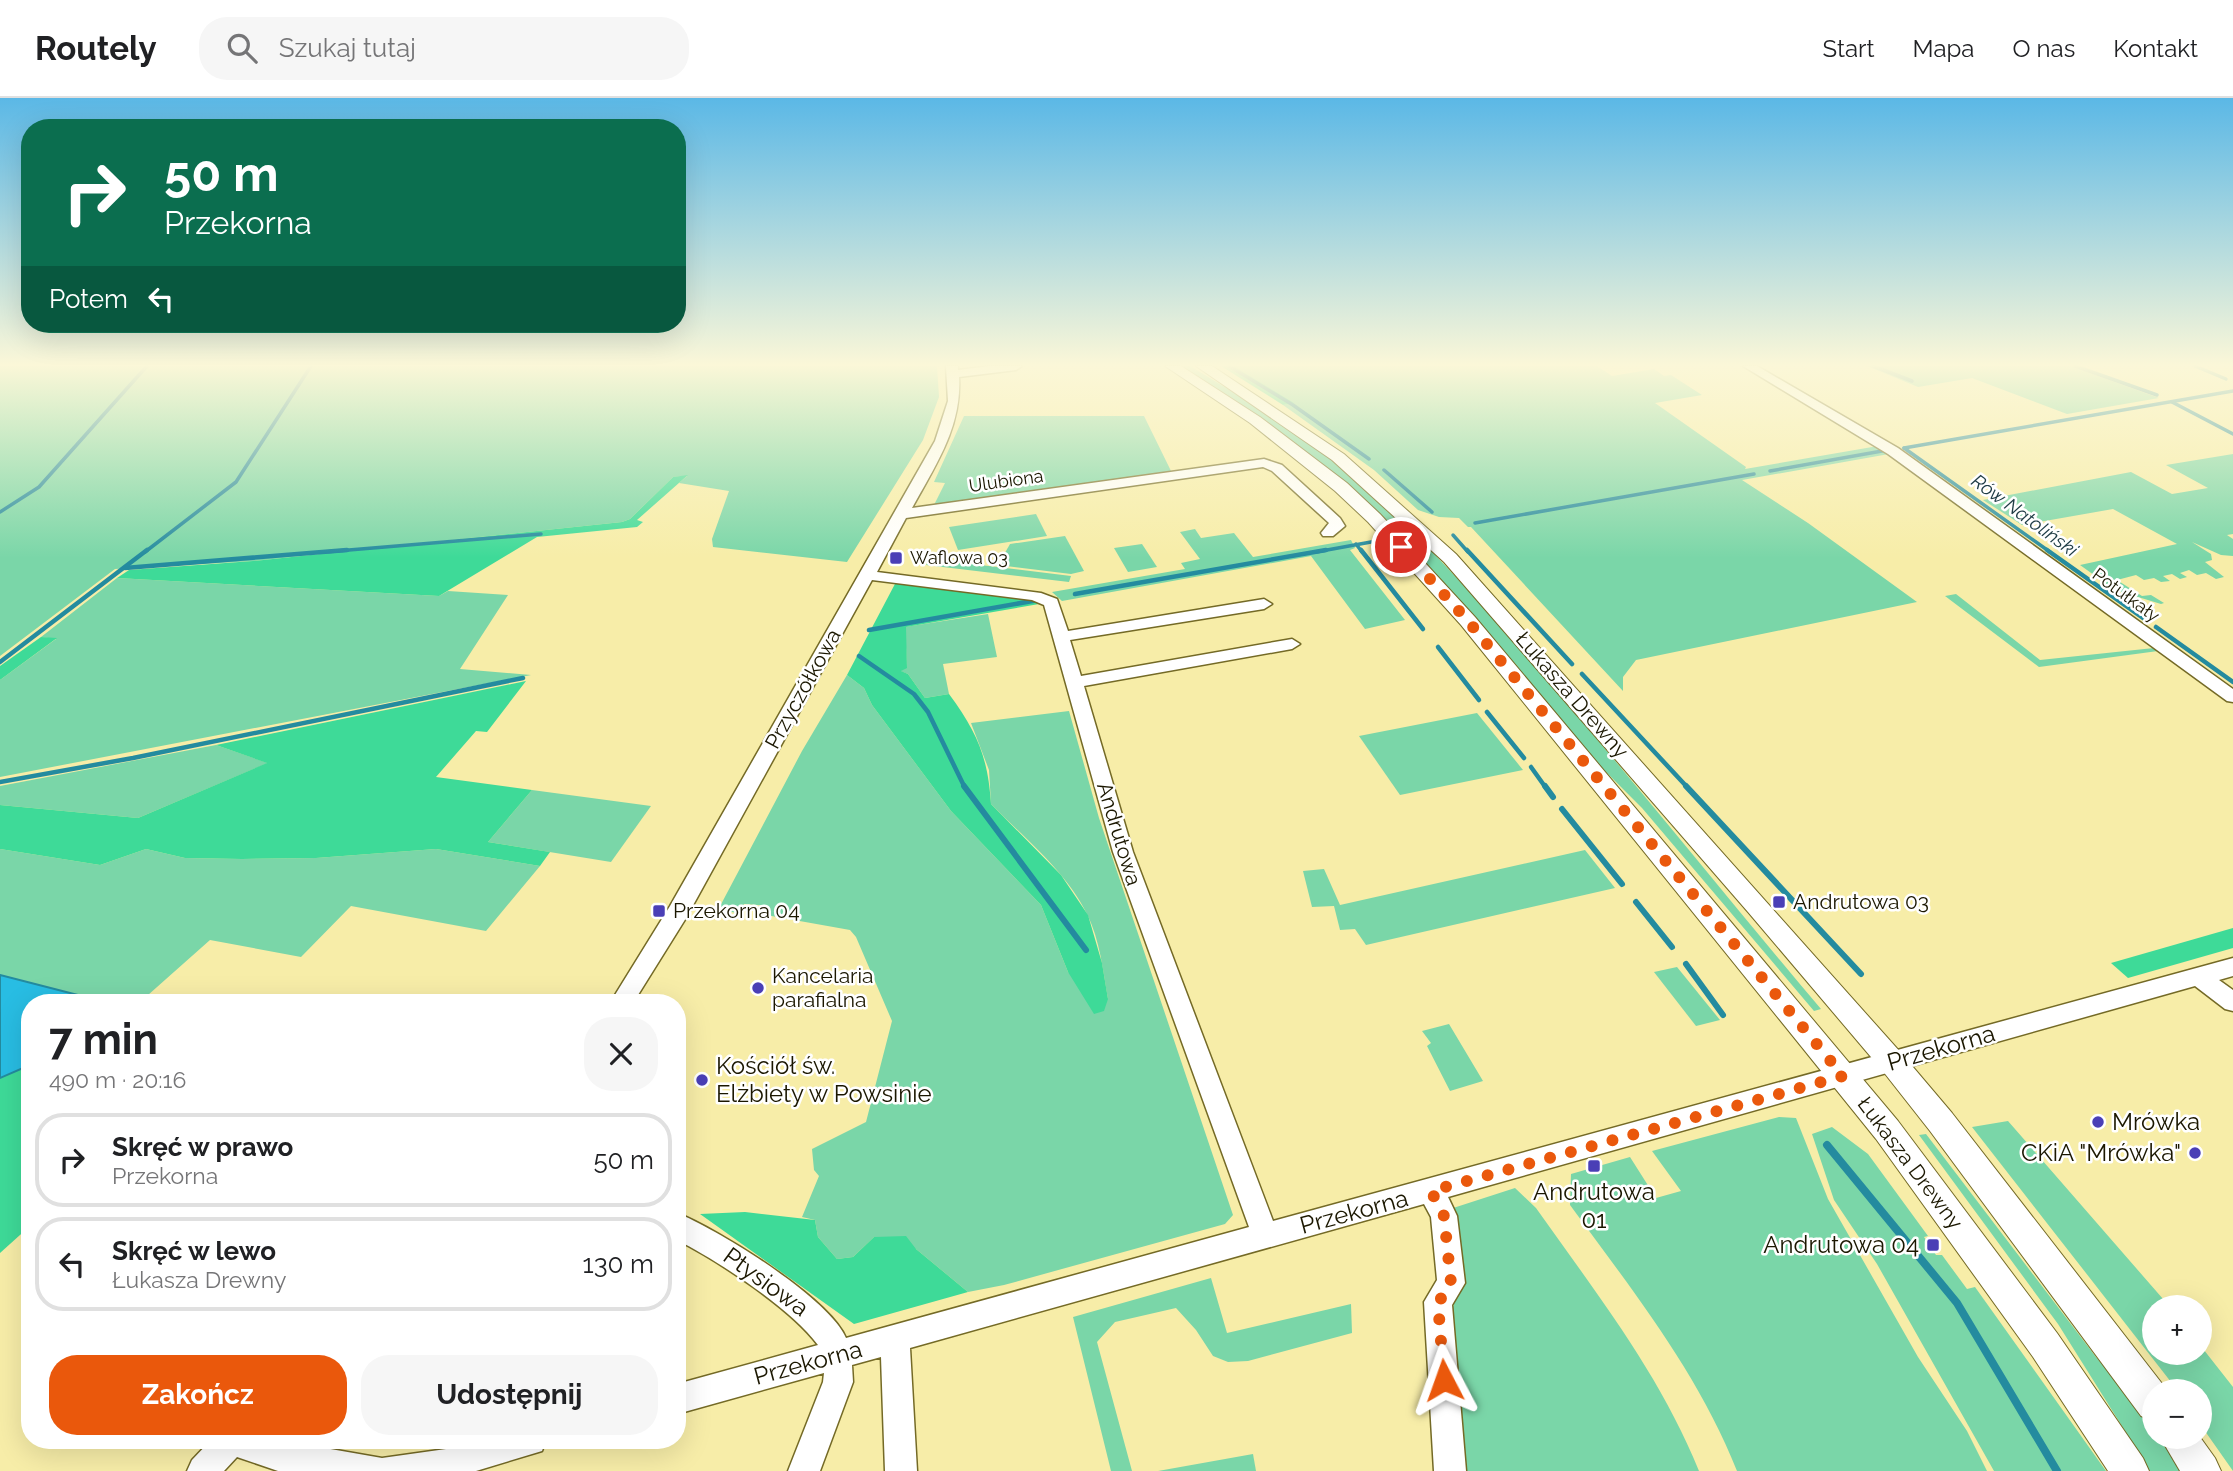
<!DOCTYPE html>
<html lang="pl">
<head>
<meta charset="utf-8">
<style>
  :root { --surface:#fff; --page:#f6f6f6; --text:#202124; --muted:#757577; --line:#e0e0e0; --accent:#ea580c }
  body { margin:0; font-family:Raleway,sans-serif; background:var(--page); color:var(--text); height:100vh; display:flex; flex-direction:column; font-size:26px; white-space:nowrap }
  * { box-sizing:border-box; margin:0 }
  p { font-size:23px; color:var(--muted) }
  .icon { flex:none; width:38px; height:38px; fill:none; stroke:currentColor; stroke-width:2; stroke-linecap:round; stroke-linejoin:round }
  .map { position:relative; flex:1; overflow:hidden }
  .side { position:absolute; left:21px; top:896px; width:665px; height:455px; display:flex; flex-direction:column; background:var(--surface); border-radius:28px; box-shadow:0 7px 28px #0002 }
  .side>* { flex:none }
  .hud { position:absolute; left:21px; top:21px; width:665px; height:214px; border-radius:28px; box-shadow:0 7px 28px #0002; background:#0b6e4f; color:#fff; overflow:hidden }
  .tools { position:absolute; left:2142px; top:1197px; display:grid; gap:14px }
  .tools a { display:grid; place-items:center; width:70px; height:70px; border-radius:50%; background:var(--surface); box-shadow:0 7px 28px #0002; font-size:35px }
  .pin { position:absolute; display:grid; place-items:center; width:60px; height:60px; color:#fff; margin:-30px; border:4px solid #fff; border-radius:50%; box-shadow:0 2px 7px #0007 }
  .me { position:absolute; width:77px; margin:-38px; rotate:356deg; stroke-linejoin:round; filter:drop-shadow(0 0 5px #0008) }
  .turn { display:flex; align-items:center; gap:24px; height:147px; padding:0 28px; font-size:32px }
  .turn .icon { width:91px; height:91px; stroke-width:2.5 }
  .turn b { display:block; font-size:49px; line-height:60px }
  .then { display:flex; align-items:center; height:66px; padding:0 28px; background:#0003; gap:14px; font-size:26px }
  .round { display:grid; place-items:center; flex:none; width:74px; height:74px; border-radius:28px; background:var(--page) }
  .overview { display:flex; align-items:center; justify-content:space-between; height:119px; padding:0 28px }
  h1 { font-size:42px; font-weight:700; line-height:52px }
  .primary-button { display:flex; gap:14px; margin-top:auto; padding:14px 28px }
  .primary-button a { flex:1; height:80px; border-radius:28px; background:var(--accent); color:#fff; font-size:28px; font-weight:700; line-height:80px; text-align:center }
  .primary-button a+a { background:var(--page); color:var(--text) }
  ul { padding:0; list-style:none }
  li { display:flex; align-items:center; gap:21px; height:94px; margin:0 14px 10px; padding:0 14px; border:4px solid var(--line); border-radius:28px }
  li div { flex:1 }
  li b { display:block; font-size:26px }
  li em { font-style:normal }
  header { display:flex; align-items:center; gap:42px; box-sizing:border-box; height:98px; padding:0 35px; background:var(--surface); border-bottom:2px solid var(--line) }
  header strong { font-size:33px }
  nav { display:flex; gap:38px; margin-inline-start:auto; font-size:24px }
  .search { width:490px; height:63px; background:var(--page); display:flex; align-items:center; gap:18px; box-sizing:border-box; padding:0 24px; border-radius:28px; color:var(--muted); font-size:26px }
  .map>svg:first-child { display:block }
  .green { fill:#7ad6a8 }
  .forest { fill:#3eda98 }
  .water { fill:#28bde3; stroke:#248b9f; stroke-width:2 }
  .lines { fill:none; stroke-linecap:round; stroke-linejoin:round }
  .stream-far3 { stroke:#248b9f; stroke-width:3.5 }
  .stream-far2 { stroke:#248b9f; stroke-width:4.5 }
  .stream-far1 { stroke:#248b9f; stroke-width:6 }
  .stream { stroke:#248b9f; stroke-width:8 }
  .minor-casing { stroke:#746a26; stroke-width:3 }
  .major-casing { stroke:#746a26; stroke-width:2 }
  .minor { fill:#fff; fill-rule:evenodd }
  .major { fill:#fff; fill-rule:evenodd }
  .route { stroke:#ea580c; stroke-width:12; stroke-dasharray:0 21.6 }
  .poi-dot { fill:#4a3fb6; stroke:#fff; stroke-width:2.5 }
  .labels { text-anchor:middle; stroke-width:5; stroke-linejoin:round; paint-order:stroke }
  .far-street-label { font-size:18px; fill:#1b1700; stroke:#fff }
  .far-poi-label { font-size:18px; fill:#1b1700; stroke:#fff; text-anchor:start }
  .far-water-label { font-size:19px; font-style:italic; fill:#203d46; stroke:#fff }
  .street-label { font-size:21px; fill:#1b1700; stroke:#fff }
  .poi-label { font-size:21px; fill:#1b1700; stroke:#fff; text-anchor:start }
  .near-street-label { font-size:24px; fill:#1b1700; stroke:#fff }
  .near-poi-label { font-size:24px; fill:#1b1700; stroke:#fff; text-anchor:start }
</style>
</head>
<body>
<header>
<strong>Routely</strong>
<div class="search"><svg class="icon" aria-label="search" viewBox="0 0 24 24"><circle cx="10" cy="10" r="6"/><path d="M15 15l6 6"/></svg>Szukaj tutaj</div>
<nav><a>Start</a><a>Mapa</a><a>O nas</a><a>Kontakt</a></nav>
</header>
<div class="map">
<svg width="2233" height="1373" viewBox="0 0 2233 1373">
  <rect width="100%" height="100%" fill="#f7eda8"/>
  <!-- green -->
  <g class="green">
    <polygon points="0,268 937,268 939,299 923,342 847,464 713,449 712,441 729,393 679,385 687,378 673,379 630,421 622,424 253,463 115,471 0,558"/>
    <path d="M1178,268H1190C1243,300 1296,332 1344,371C1417,431 1477,502 1539,573C1635,684 1726,799 1821,911L1814,913L1642,710L1588,656L1414,451C1344,381 1262,321 1178,268Z"/>
    <polygon points="1234,268 1597,268 1612,278 1654,271 1664,278 1671,277 1702,297 1655,305 1746,369 1745,371 1878,348 1889,356 1742,382 1808,425 1917,504 1636,562 1623,579 1623,593 1471,429 1468,429 1459,420 1439,419 1418,412 1374,372 1283,307 1292,305"/>
    <polygon points="1867,268 2070,268 2159,300 2067,316 1972,280 1918,289"/>
    <polygon points="964,318 1144,318 1171,373 933,409 945,385 934,384"/>
    <polygon points="2233,356 2233,436 2227,437 2233,441 2233,458 2221,457 2192,444 2211,456 2212,462 2205,464 2224,479 2216,481 2206,475 2197,477 2189,472 2180,475 2187,479 2180,481 2172,476 2163,478 2170,483 2161,484 2154,480 2144,482 2136,477 2117,482 2142,498 2151,497 2164,505 2161,506 2115,492 2080,467 2177,446 2113,411 2022,427 1983,402 2131,374 2172,396 2208,390 2166,367"/>
    <polygon points="1036,416 1047,438 958,452 949,429"/>
    <polygon points="1195,431 1201,440 1234,435 1253,459 1351,442 1355,450 1350,452 1405,522 1365,531 1311,458 1062,503 1052,494 1185,471 1181,465 1200,461 1180,434"/>
    <polygon points="1065,438 1084,473 1071,476 998,467 1010,446"/>
    <polygon points="1142,446 1157,469 1128,474 1114,450"/>
    <polygon points="930,461 1071,478 1069,484 926,467"/>
    <polygon points="117,480 439,498 448,493 508,497 460,571 531,577 0,679 0,582 56,541 41,539"/>
    <polygon points="1956,496 2040,562 2154,550 2158,553 2039,569 1945,498"/>
    <polygon points="988,516 997,559 943,566 949,596 925,600 908,576 900,573 907,569 905,529"/>
    <path d="M847,577L864,590L872,607L951,713L1041,807L1068,874L1108,901C1103,873 1100,842 1087,816C1066,773 1024,740 991,706L989,672L971,625L1069,613L1099,720L1233,1117L1225,1126L1004,1187L968,1194L916,1151L874,1139L853,1159L837,1161L818,1139L815,1122L802,1119L819,1078L814,1072L812,1051L866,1024L892,923L856,839L850,832L766,817L769,808L744,806L738,815L718,812L802,653Z"/>
    <polygon points="1477,615 1523,672 1400,697 1359,638"/>
    <polygon points="216,647 268,665 138,720 0,707 0,688"/>
    <polygon points="532,692 651,708 611,764 488,744"/>
    <polygon points="0,751 100,767 146,751 185,760 242,761 316,760 436,751 540,768 486,833 351,808 301,859 210,842 139,905 109,905 0,877"/>
    <polygon points="1585,752 1615,790 1366,847 1355,831 1340,832 1334,808 1312,809 1303,773 1324,771 1340,807"/>
    <polygon points="1677,869 1720,922 1696,928 1654,874"/>
    <polygon points="1449,926 1483,983 1450,993 1427,948 1431,945 1422,933"/>
    <path d="M1779,1019L1796,1020L1828,1101L1918,1259L1967,1333L1987,1373H1737C1698,1274 1632,1192 1570,1107L1571,1076L1630,1059L1656,1100L1681,1093L1652,1053Z"/>
    <polygon points="2008,1023 2170,1209 2154,1209 2154,1255 2200,1255 2200,1247 2233,1289 2233,1373 2200,1326 2200,1293 2178,1293 1972,1029"/>
    <polygon points="1832,1029 1868,1056 1928,1138 1924,1139 1936,1157 1942,1157 1967,1191 1975,1189 2106,1373 1994,1373 1877,1166 1834,1102 1812,1036"/>
    <polygon points="1926,1036 2096,1259 2154,1327 2154,1339 2162,1339 2184,1373 2150,1373 2058,1226 1919,1037"/>
    <path d="M1515,1090L1536,1110C1596,1195 1660,1276 1699,1373H1464L1451,1220L1458,1184L1447,1112Z"/>
    <polygon points="1211,1180 1227,1235 1351,1206 1352,1235 1248,1263 1228,1264 1213,1258 1196,1232 1176,1210 1115,1224 1097,1244 1132,1373 1111,1373 1073,1219"/>
    <polygon points="1253,1356 1256,1373 1158,1373"/>
  </g>
  <!-- forest -->
  <g class="forest">
    <polygon points="1221,268 1234,268 1294,305 1283,307"/>
    <polygon points="688,377 637,422 643,424 637,429 537,439 439,498 117,480 129,472 253,463 622,424 630,421 673,379"/>
    <path d="M896,484L1037,501L1039,506L906,529L907,570L901,573L908,576L925,600L949,596C977,634 988,659 991,706L1061,777L1088,817L1102,865L1108,901L1104,913L1094,916L1068,874L1041,807L951,713L872,607L864,590L847,577Z"/>
    <polygon points="41,539 57,540 0,582 0,568"/>
    <polygon points="526,583 487,634 476,633 436,679 532,692 488,744 550,754 540,768 436,751 316,760 242,761 185,760 146,751 100,767 0,751 0,707 138,720 267,665 216,647"/>
    <polygon points="2233,830 2233,850 2128,880 2111,865"/>
    <polygon points="30,967 30,1128 0,1155 0,980"/>
    <polygon points="745,1114 815,1122 818,1139 837,1161 853,1159 874,1139 906,1138 916,1151 968,1194 854,1226 700,1116"/>
  </g>
  <!-- water -->
  <polygon class="water" points="0,877 109,905 30,905 30,967 0,980"/>
  <g class="lines">
    <!-- stream-far3 -->
    <g class="stream-far3">
      <polyline points="1229,268 1293,307 1369,361"/>
      <polyline points="1873,268 1912,283"/>
      <polyline points="2075,268 2157,297"/>
      <polyline points="2195,268 2226,281"/>
      <polyline points="2172,304 2233,336"/>
      <polyline points="1904,350 2233,293"/>
      <polyline points="1904,350 2050,454"/>
      <polyline points="1384,372 1432,414"/>
      <polyline points="1770,373 1882,353"/>
      <polyline points="0,414 39,389 147,268"/>
      <polyline points="1475,425 1754,376"/>
      <polyline points="1453,437 1468,454"/>
      <polyline points="1356,446 1362,454"/>
      <polyline points="145,454 236,384 311,268"/>
      <polyline points="325,454 541,436"/>
      <polyline points="1316,454 1371,444"/>
    </g>
    <!-- stream-far2 -->
    <g class="stream-far2">
      <polyline points="1361,452 1423,531"/>
      <polyline points="1467,452 1572,566"/>
      <polyline points="2047,452 2143,520"/>
      <polyline points="125,470 347,452"/>
      <polyline points="1075,496 1326,452"/>
      <polyline points="2156,529 2233,584"/>
      <polyline points="869,532 1038,502"/>
      <polyline points="1438,549 1479,602"/>
      <polyline points="859,558 914,596 928,614 965,690"/>
      <polyline points="0,564 147,452"/>
      <polyline points="1582,576 1688,690"/>
      <polyline points="1487,614 1524,660"/>
      <polyline points="1531,669 1546,690"/>
      <polyline points="0,684 133,660 523,580"/>
    </g>
    <!-- stream-far1 -->
    <g class="stream-far1">
      <polyline points="964,688 1086,852"/>
      <polyline points="1545,688 1553,699"/>
      <polyline points="1686,688 1861,876"/>
      <polyline points="1562,711 1622,786"/>
      <polyline points="1636,804 1672,849"/>
      <polyline points="1686,866 1723,917"/>
    </g>
    <!-- stream -->
    <polyline class="stream" points="1827,1047 1957,1205 2057,1373"/>
    <!-- minor casing -->
    <g class="minor-casing">
      <g id="minor">
        <path d="M946,268H958V272L990,268H1022L1016,272L959,279C962,329 935,368 912,410L1264,361L1282,367L1340,420L1345,428L1333,438H1323L1321,435L1329,425L1272,373L1263,369L906,420L877,474L1041,495L1057,501L1068,533L1264,501L1272,506L1264,511L1070,542L1081,578L1292,541L1300,546L1292,551L1084,588L1133,754L1273,1123L2233,860V878L2219,882L2233,892V913L2225,911L2195,888L1448,1099L1457,1118L1465,1185L1452,1207L1466,1373H1434L1424,1204L1437,1182L1431,1119L1424,1106L910,1250L917,1373H885L881,1259L852,1267L853,1284L820,1373H788L823,1284L824,1275L677,1316V1286L818,1247C790,1210 720,1164 677,1142V1115C719,1132 829,1200 846,1240L1249,1129L1113,754L1044,507L1032,502L872,482L686,820L633,905H610L670,808L935,343L948,303Z"/>
        <polygon points="1743,268 1757,268 1898,350 2233,591 2233,604 2227,603 1888,356"/>
        <polygon points="211,1342 279,1342 382,1360 446,1351 475,1342 546,1342 542,1353 476,1373 278,1373 237,1359 224,1373 187,1373 192,1362"/>
      </g>
    </g>
    <!-- major casing -->
    <g class="major-casing">
      <g id="major">
        <polygon points="1165,268 1181,268 1260,319 1347,385 1380,416 1475,519 1898,1023 2057,1235 2143,1360 2149,1373 2108,1373 2033,1259 1876,1041 1461,527 1368,424 1335,393 1250,325"/>
        <polygon points="1196,268 1212,268 1344,356 1456,456 1902,956 1952,1015 2167,1292 2154,1293 2154,1323 2141,1318 1930,1033 1882,972 1748,814 1444,464 1332,362"/>
        <polygon points="2160,1339 2200,1339 2215,1360 2221,1373 2180,1373"/>
      </g>
    </g>
    <!-- minor -->
    <use href="#minor" class="minor"/>
    <!-- major -->
    <use href="#major" class="major"/>
  </g>
  <!-- sky -->
  <linearGradient id="sky" x2="0" y2="1"><stop stop-color="#5bb8e6"/><stop offset="0.58" stop-color="#fbf7d8"/><stop offset="1" stop-color="#fbf7d8" stop-opacity="0"/></linearGradient>
  <rect width="2233" height="460" fill="url(#sky)"/>
  <g class="lines">
    <!-- route -->
    <polyline class="route" points="1401,449 1468,523 1843,978 1431,1093 1444,1118 1451,1185 1438,1205 1444,1282"/>
  </g>
  <!-- markers -->
  <g class="poi-dot">
    <rect x="889" y="453" width="14" height="14" rx="3.5"/>
    <rect x="1772" y="797" width="14" height="14" rx="3.5"/>
    <rect x="652" y="806" width="14" height="14" rx="3.5"/>
    <circle cx="758" cy="890" r="7"/>
    <circle cx="702" cy="982" r="7"/>
    <circle cx="2098" cy="1024" r="7"/>
    <circle cx="2195" cy="1055" r="7"/>
    <rect x="1587" y="1061" width="14" height="14" rx="3.5"/>
    <rect x="1926" y="1140" width="14" height="14" rx="3.5"/>
  </g>
  <g class="labels">
    <!-- far-street labels -->
    <g class="far-street-label">
      <text transform="translate(1006 383) rotate(-8)" y="6">Ulubiona</text>
      <text transform="translate(2126 497) rotate(36)" y="6">Potułkały</text>
    </g>
    <!-- far-poi labels -->
    <g class="far-poi-label">
      <text x="910" y="466">Waflowa 03</text>
    </g>
    <!-- far-water labels -->
    <g class="far-water-label">
      <text transform="translate(2025 417) rotate(36)" y="7">Rów Natoliński</text>
    </g>
    <!-- street labels -->
    <g class="street-label">
      <text transform="translate(803 591) rotate(-61)" y="7">Przyczółkowa</text>
      <text transform="translate(1572 597) rotate(49)" y="7">Łukasza Drewny</text>
      <text transform="translate(1119 736) rotate(73)" y="7">Andrutowa</text>
      <text transform="translate(1910 1065) rotate(53)" y="7">Łukasza Drewny</text>
    </g>
    <!-- poi labels -->
    <g class="poi-label">
      <text x="1793" y="811">Andrutowa 03</text>
      <text x="673" y="820">Przekorna 04</text>
      <text x="772" y="885">Kancelaria<tspan x="772" dy="24">parafialna</tspan></text>
    </g>
    <!-- near-street labels -->
    <g class="near-street-label">
      <text transform="translate(1941 950) rotate(-16)" y="8">Przekorna</text>
      <text transform="translate(1354 1114) rotate(-15)" y="8">Przekorna</text>
      <text transform="translate(766 1184) rotate(36)" y="8">Ptysiowa</text>
      <text transform="translate(808 1265) rotate(-15)" y="8">Przekorna</text>
    </g>
    <!-- near-poi labels -->
    <g class="near-poi-label">
      <text x="716" y="976">Kościół św.<tspan x="716" dy="28">Elżbiety w Powsinie</tspan></text>
      <text x="2112" y="1032">Mrówka</text>
      <text x="2181" y="1063" text-anchor="end">CKiA "Mrówka"</text>
      <text x="1594" y="1102" text-anchor="middle">Andrutowa<tspan x="1594" dy="28">01</tspan></text>
      <text x="1919" y="1155" text-anchor="end">Andrutowa 04</text>
    </g>
  </g>
</svg>
<div class="tools">
<a>+</a>
<a>−</a>
</div>
<div class="pin" style="left:1401px;top:449px;background:#d93025"><svg class="icon" aria-label="arrive" viewBox="0 0 24 24"><path d="M6 21V4h12l-3 4 3 4H6"/></svg></div>
<svg class="me" style="left:1444px;top:1282px" viewBox="-20 -20 40 40"><path d="M0-17L14 15 0 8-14 15z" fill="#ea580c" stroke="#fff" stroke-width="4"/></svg>
<div class="hud">
<div class="turn"><svg class="icon" aria-label="right" viewBox="0 0 24 24"><path d="M7 20v-9h11M14 6l5 5-5 5"/></svg><div><b>50 m</b>Przekorna</div></div>
<div class="then">Potem<svg class="icon" aria-label="left" viewBox="0 0 24 24"><path d="M17 20v-9H6M10 6l-5 5 5 5"/></svg></div>
</div>
<section class="side">
<div class="overview"><div><h1>7 min</h1><p>490 m · 20:16</p></div><a class="round"><svg class="icon" aria-label="close" viewBox="0 0 24 24"><path d="M6 6l12 12M18 6L6 18"/></svg></a></div>
<ul>
<li><svg class="icon" aria-label="right" viewBox="0 0 24 24"><path d="M7 20v-9h11M14 6l5 5-5 5"/></svg><div><b>Skręć w prawo</b><p>Przekorna</p></div><em>50 m</em></li>
<li><svg class="icon" aria-label="left" viewBox="0 0 24 24"><path d="M17 20v-9H6M10 6l-5 5 5 5"/></svg><div><b>Skręć w lewo</b><p>Łukasza Drewny</p></div><em>130 m</em></li>
</ul>
<div class="primary-button"><a>Zakończ</a><a>Udostępnij</a></div>
</section>
</div>
</body>
</html>
